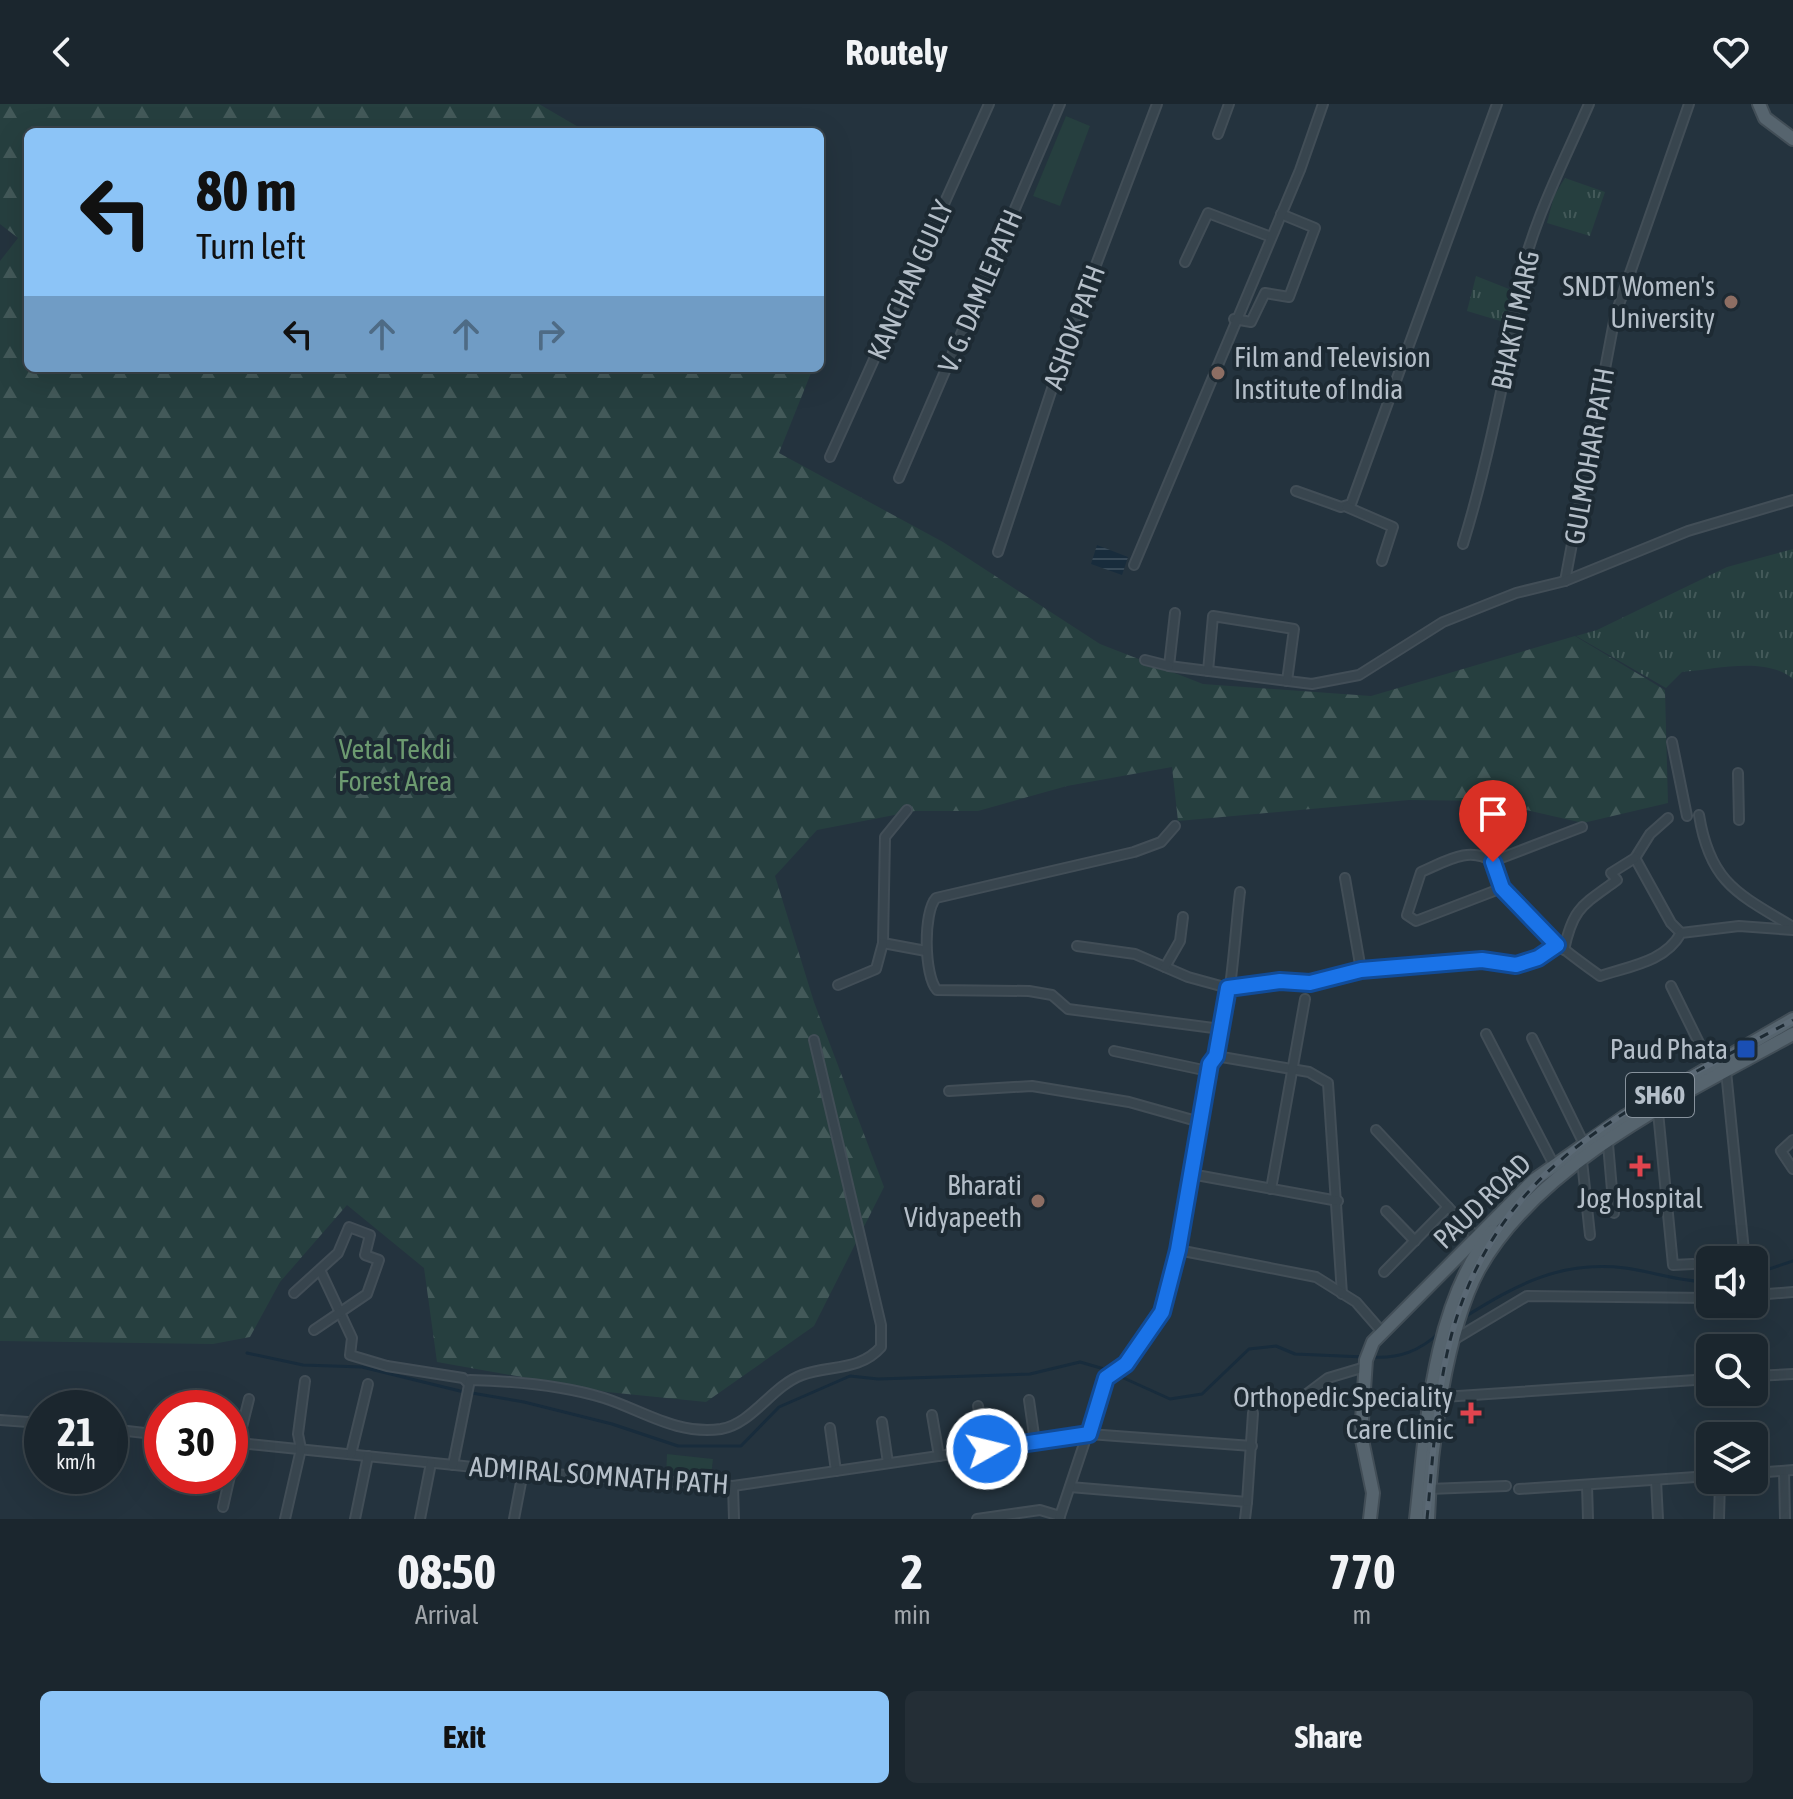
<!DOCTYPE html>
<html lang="en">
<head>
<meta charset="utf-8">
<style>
  :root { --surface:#1b262e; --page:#242e36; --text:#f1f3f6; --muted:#a0a5aa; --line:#39434a; --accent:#8cc4f7 }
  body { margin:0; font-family:"Asap Condensed",sans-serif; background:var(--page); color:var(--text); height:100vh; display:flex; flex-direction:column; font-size:30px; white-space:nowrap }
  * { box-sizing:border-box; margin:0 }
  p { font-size:26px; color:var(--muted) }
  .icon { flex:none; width:44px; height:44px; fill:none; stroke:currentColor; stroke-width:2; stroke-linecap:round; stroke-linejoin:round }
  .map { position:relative; height:1415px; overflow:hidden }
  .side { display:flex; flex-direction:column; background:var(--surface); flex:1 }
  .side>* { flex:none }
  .banner { position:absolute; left:24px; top:24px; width:800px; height:244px; border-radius:12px; box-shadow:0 8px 32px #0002,0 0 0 2px var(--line); background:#8cc4f7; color:#111; overflow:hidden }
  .tools { position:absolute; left:1696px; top:1142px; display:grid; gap:16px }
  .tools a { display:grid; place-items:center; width:72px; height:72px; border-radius:12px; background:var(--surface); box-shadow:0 8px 32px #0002,0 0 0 2px var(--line); font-size:40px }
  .speed { position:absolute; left:24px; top:1286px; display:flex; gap:16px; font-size:40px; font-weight:700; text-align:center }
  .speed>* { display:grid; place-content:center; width:104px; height:104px; border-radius:50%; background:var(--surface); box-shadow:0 8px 32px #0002,0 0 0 2px var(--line); line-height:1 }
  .speed small { font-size:20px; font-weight:400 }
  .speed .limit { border:12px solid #d22; background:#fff; color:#111 }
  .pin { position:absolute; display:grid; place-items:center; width:68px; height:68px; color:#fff; margin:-82px -34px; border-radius:50% 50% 50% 0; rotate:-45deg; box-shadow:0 0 8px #0007 }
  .pin .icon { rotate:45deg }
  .me { position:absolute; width:88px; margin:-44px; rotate:82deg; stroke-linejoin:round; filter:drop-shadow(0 0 6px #0008) }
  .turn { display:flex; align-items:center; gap:28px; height:168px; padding:0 40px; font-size:36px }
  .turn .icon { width:104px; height:104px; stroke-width:2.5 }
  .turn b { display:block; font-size:56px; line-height:68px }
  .lanes { display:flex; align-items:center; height:76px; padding:0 40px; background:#0003; justify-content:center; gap:40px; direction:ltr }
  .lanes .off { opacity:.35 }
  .eta { display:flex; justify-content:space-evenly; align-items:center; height:136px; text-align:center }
  .eta b { font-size:48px; font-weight:700; line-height:56px }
  .cta { display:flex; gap:16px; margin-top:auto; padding:16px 40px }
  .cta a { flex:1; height:92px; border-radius:12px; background:var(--accent); color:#111; font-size:32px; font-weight:700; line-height:92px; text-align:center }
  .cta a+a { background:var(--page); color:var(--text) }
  header { display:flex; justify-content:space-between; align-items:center; height:104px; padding:0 40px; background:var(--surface); font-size:36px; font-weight:700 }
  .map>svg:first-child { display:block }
  .grass { fill:url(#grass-tufts) }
  .forest { fill:url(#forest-firs) }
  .garden { fill:#263f3f }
  .water { fill:url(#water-rules) }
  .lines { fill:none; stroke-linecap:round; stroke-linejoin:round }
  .stream { stroke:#182c3c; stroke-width:3 }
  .minor-casing { stroke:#424e57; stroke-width:12 }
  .primary-casing { stroke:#424e57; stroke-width:16 }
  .minor { stroke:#38454e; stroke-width:8 }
  .primary { stroke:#56646e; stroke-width:12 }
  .rail-casing { stroke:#5b6975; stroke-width:6 }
  .rail { stroke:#1d2a33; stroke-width:3; stroke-dasharray:9; stroke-linecap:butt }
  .route-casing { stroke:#114b97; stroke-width:20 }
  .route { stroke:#1a73e8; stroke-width:14 }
  .education-dot { fill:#8d6e63; stroke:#1d2a33; stroke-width:3 }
  .transit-dot { fill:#1a4fb4; stroke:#1d2a33; stroke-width:3 }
  .health-dot { fill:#e0444e; stroke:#1d2a33; stroke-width:3 }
  .labels { text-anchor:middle; stroke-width:8; stroke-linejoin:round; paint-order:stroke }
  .shield { fill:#1d2a33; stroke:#87929c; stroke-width:2 }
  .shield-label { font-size:26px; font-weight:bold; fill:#b5bfc9 }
  .street-label { font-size:28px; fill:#b5bfc9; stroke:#1d2a33 }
  .poi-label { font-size:28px; fill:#b5bfc9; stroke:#1d2a33; text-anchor:end }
  .park-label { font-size:28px; fill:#6c9a70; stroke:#1d2a33 }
</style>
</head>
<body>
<header><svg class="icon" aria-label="back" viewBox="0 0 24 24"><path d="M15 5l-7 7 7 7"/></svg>Routely<svg class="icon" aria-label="heart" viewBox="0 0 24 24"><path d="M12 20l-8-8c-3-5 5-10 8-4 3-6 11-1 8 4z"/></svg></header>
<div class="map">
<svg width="1793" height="1415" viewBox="0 0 1793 1415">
  <defs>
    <pattern id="grass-tufts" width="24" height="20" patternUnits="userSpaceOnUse" patternTransform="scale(2)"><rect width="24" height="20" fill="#263f3f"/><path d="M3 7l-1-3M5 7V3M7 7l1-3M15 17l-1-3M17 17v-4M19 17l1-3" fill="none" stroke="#435959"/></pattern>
    <pattern id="forest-firs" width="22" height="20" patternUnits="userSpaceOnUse" patternTransform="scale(2)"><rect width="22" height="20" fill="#263f3f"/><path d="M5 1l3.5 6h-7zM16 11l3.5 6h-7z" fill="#435959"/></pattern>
    <pattern id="water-rules" width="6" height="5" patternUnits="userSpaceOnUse" patternTransform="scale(2)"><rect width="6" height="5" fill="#182c3c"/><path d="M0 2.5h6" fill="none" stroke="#374957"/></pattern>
  </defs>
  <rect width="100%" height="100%" fill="#24333e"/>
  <!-- grass -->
  <g class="grass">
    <polygon points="1565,74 1605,88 1590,132 1547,119 1554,92"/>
    <polygon points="1476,172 1509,185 1507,219 1467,207"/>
    <path d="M1793,445V575C1766,552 1716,565 1682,568L1666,584L1576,532L1597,526L1727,463Z"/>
  </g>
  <!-- forest -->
  <polygon class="forest" points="0,0 539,0 587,28 28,28 28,264 813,264 779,349 943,438 1100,540 1203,580 1371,592 1575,532 1665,586 1668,699 1583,719 1487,697 1409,696 1178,717 1172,663 1067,682 978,707 915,707 817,726 775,772 814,898 884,1083 814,1222 706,1298 607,1288 437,1258 424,1164 347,1101 280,1178 250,1233 213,1240 0,1237 0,157 18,134 0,120"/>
  <!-- garden -->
  <g class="garden">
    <polygon points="1066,12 1090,22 1060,102 1033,92"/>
    <polygon points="667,1350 713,1355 711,1373 666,1369"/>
  </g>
  <!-- water -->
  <polygon class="water" points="1097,441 1128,453 1122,471 1091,460"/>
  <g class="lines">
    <!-- stream -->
    <g class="stream">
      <polyline points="1754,1170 1793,1157"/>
      <path d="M1463,1214C1516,1181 1560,1156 1625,1164C1654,1168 1680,1178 1710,1178"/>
      <polyline points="247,1249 303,1261 362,1263 460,1287 524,1298 612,1320 678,1342 741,1342 779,1303 850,1272 878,1275 1030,1270 1080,1258 1111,1267"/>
      <path d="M1371,1253C1399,1255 1420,1247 1440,1228"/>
      <polyline points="1117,1271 1170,1295 1202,1290 1249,1245 1276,1242 1295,1250 1364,1253"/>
    </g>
    <!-- minor casing -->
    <g class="minor-casing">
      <g id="minor">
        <polyline points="1218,30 1229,0"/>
        <polyline points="1185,158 1208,109 1271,133"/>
        <polyline points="1234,215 1251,218 1265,189 1289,193 1315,124 1281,110"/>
        <polyline points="830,353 989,0"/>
        <polyline points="899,374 1060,0"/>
        <polyline points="1296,387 1341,403 1351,400 1497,0"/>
        <polyline points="1347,403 1393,423 1382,457"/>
        <path d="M1463,440C1483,375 1497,310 1510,243C1514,225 1513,206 1517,188C1532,118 1561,64 1589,0"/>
        <polyline points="998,448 1072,224 1157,0"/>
        <polyline points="1134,461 1300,66 1323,0"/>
        <polyline points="1565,477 1615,212 1689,0"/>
        <polyline points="1175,509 1169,562 1312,580 1359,571 1443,518 1516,489 1565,477 1688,427 1793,396"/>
        <polyline points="1145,556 1169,562"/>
        <polyline points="1208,567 1213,512 1294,525 1287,577"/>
        <polyline points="1672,638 1687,712"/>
        <polyline points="1738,669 1739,716"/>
        <polyline points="907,706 885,733 883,839 926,847"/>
        <path d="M1699,711C1710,779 1738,790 1793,823"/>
        <polyline points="1668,714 1650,730 1635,754 1671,819 1681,829"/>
        <path d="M1175,722L1161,738L1134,748L936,794C923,808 924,872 937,886L1029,887L1052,891L1068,905L1221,925"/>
        <path d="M1582,723L1496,756L1492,762C1515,811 1557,841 1600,872C1630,862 1665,858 1681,829L1739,822L1793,826"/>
        <path d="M1493,758C1469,741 1445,758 1421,768L1407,811L1416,817L1502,784"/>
        <polyline points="1345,774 1361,866"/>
        <polyline points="1077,842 1135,850 1188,873 1228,884 1280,877 1310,879 1361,866 1482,856 1516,861 1538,854 1557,841"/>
        <path d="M1564,846C1573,803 1583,801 1617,776L1611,769L1635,754"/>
        <polyline points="1165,863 1180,837 1183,813"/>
        <polyline points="838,881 876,865 883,839"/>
        <polyline points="1671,882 1710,961"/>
        <polyline points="1486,930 1554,1061"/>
        <polyline points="1532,934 1584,1040"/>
        <polyline points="1114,947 1208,967"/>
        <polyline points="1216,952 1309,968 1328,979 1342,1190"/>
        <polyline points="1726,967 1744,1147"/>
        <polyline points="949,987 1032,982 1129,998 1200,1018"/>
        <polyline points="1658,1008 1673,1161 1693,1160"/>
        <polyline points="1376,1026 1477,1134"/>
        <polyline points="1793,1036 1781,1047 1793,1065"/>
        <polyline points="1608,1040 1614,1109"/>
        <polyline points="1582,1057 1590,1131"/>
        <polyline points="1191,1070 1338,1097"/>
        <polyline points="1271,1085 1305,895"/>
        <polyline points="1386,1107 1415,1137"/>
        <polyline points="1178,1146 1316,1173 1356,1198 1383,1229"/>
        <polyline points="321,1168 352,1234 350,1251 387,1262 463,1274 467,1278"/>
        <polyline points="1384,1168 1448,1103"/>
        <polyline points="294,1189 338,1149 349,1123 370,1131 365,1151 379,1156 367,1190 314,1226"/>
        <polyline points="1754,1191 1793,1188"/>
        <polyline points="1455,1235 1527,1192 1710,1194"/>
        <polyline points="1754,1272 1793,1270"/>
        <polyline points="1443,1293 1710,1275"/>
        <polyline points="1029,1296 1035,1338"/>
        <polyline points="1296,1298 1328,1274 1365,1263"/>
        <polyline points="978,1302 987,1345"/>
        <polyline points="932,1311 939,1352"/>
        <polyline points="0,1316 42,1319"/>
        <polyline points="882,1318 888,1359"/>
        <polyline points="830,1324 836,1367"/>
        <polyline points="110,1325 162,1331"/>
        <polyline points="230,1338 523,1368 733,1382 1089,1330 1252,1342"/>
        <polyline points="351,1350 368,1280"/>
        <path d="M453,1361L470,1276C515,1277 561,1281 604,1294C644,1307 676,1331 721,1325C752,1320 772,1282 802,1271C830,1261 860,1267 881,1243V1221L814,936"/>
        <polyline points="1784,1367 1785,1415"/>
        <polyline points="1754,1369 1793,1366"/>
        <polyline points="230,1371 249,1295"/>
        <polyline points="1656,1376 1658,1415"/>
        <polyline points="1587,1381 1588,1415"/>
        <polyline points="733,1382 734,1415"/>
        <polyline points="1070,1383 1247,1398 1245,1415"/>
        <polyline points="1429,1385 1506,1382"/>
        <polyline points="1519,1385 1710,1372"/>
        <polyline points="1247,1398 1253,1309"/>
        <polyline points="223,1403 230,1372"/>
        <polyline points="285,1415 301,1345 298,1330 305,1277"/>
        <polyline points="355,1415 368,1352"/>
        <polyline points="420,1415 431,1359"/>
        <polyline points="514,1415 523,1368"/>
        <polyline points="977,1415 1040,1406 1060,1412"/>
        <path d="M1059,1415L1106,1274L1126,1260L1162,1208L1178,1146L1210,960C1230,935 1235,824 1240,788"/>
        <polyline points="1719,1415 1720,1376"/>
      </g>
    </g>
    <!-- primary casing -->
    <g class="primary-casing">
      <g id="primary">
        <polyline points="1759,0 1765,14 1793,35"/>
        <polyline points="1370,1415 1373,1389 1361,1331 1366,1256 1373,1238 1534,1076 1624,1013 1793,915"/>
        <path d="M1416,1415C1426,1326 1432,1198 1493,1127"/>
        <path d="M1428,1415C1430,1346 1446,1225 1479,1165C1540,1056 1687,989 1793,930"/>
      </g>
    </g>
    <!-- minor -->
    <use href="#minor" class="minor"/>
    <!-- primary -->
    <use href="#primary" class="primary"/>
    <!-- rail casing -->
    <g class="rail-casing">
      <path id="rail" d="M1427,1415C1433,1354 1436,1288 1452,1229C1502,1050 1645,997 1793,916"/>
    </g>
    <!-- rail -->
    <use href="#rail" class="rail"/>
  </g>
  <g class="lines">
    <!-- route casing -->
    <g class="route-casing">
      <polyline id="route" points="987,1345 1089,1330 1106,1274 1126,1260 1162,1208 1178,1146 1210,960 1216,952 1228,884 1280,877 1310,879 1361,866 1482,856 1516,861 1538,854 1557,841 1502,784 1493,758"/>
    </g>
    <!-- route -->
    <use href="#route" class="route"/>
  </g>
  <!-- markers -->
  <g class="education-dot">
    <circle cx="1731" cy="198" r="8"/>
    <circle cx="1218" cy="269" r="8"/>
    <circle cx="1038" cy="1097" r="8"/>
  </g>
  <rect class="transit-dot" x="1736" y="935" width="20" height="20" rx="4"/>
  <g class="health-dot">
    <path d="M1636 1050h8v8h8v8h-8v8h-8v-8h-8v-8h8z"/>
    <path d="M1467 1297h8v8h8v8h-8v8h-8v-8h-8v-8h8z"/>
  </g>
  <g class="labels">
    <!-- shield labels -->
    <rect class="shield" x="1626" y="969" width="68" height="44" rx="6"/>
    <g class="shield-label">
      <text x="1660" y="1000">SH60</text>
    </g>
    <!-- street labels -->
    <g class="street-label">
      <text transform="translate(910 176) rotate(-66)" y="10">KANCHAN GULLY</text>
      <text transform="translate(980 187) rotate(-67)" y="10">V. G. DAMLE PATH</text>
      <text transform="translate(1515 216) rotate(-78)" y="10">BHAKTI MARG</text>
      <text transform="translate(1074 223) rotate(-70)" y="10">ASHOK PATH</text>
      <text transform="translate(1589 352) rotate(-80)" y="10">GULMOHAR PATH</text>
      <text transform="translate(1482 1097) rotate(-44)" y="10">PAUD ROAD</text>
      <text transform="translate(599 1371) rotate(4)" y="10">ADMIRAL SOMNATH PATH</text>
    </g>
    <!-- poi labels -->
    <g class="poi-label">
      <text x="1715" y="192">SNDT Women's<tspan x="1715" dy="32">University</tspan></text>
      <text x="1234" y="263" text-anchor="start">Film and Television<tspan x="1234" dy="32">Institute of India</tspan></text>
      <text x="1728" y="955">Paud Phata</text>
      <text x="1022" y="1091">Bharati<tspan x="1022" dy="32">Vidyapeeth</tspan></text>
      <text x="1640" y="1104" text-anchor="middle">Jog Hospital</text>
      <text x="1453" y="1303">Orthopedic Speciality<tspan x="1453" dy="32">Care Clinic</tspan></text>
    </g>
    <!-- park labels -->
    <g class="park-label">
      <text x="395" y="655">Vetal Tekdi<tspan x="395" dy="32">Forest Area</tspan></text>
    </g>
  </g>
</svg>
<div class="tools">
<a><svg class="icon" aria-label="sound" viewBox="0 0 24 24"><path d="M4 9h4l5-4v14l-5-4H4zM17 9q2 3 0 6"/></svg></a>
<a><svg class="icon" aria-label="search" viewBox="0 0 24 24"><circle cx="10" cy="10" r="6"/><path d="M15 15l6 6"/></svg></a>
<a><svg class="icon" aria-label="layers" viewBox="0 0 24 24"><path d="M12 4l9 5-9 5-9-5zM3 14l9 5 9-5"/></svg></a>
</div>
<div class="speed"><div>21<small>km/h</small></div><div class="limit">30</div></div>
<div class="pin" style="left:1493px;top:758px;background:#d93025"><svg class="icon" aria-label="arrive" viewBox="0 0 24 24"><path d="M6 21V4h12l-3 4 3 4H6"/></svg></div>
<svg class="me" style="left:987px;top:1345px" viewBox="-20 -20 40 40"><circle r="17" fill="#1a73e8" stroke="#fff" stroke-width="3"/><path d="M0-11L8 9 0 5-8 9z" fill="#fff"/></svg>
<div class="banner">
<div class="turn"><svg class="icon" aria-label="left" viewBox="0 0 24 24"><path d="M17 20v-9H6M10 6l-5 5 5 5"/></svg><div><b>80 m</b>Turn left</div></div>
<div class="lanes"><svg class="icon" aria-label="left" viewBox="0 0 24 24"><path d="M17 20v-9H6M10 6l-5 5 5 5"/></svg><svg class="icon off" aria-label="ahead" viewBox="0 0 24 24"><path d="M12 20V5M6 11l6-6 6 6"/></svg><svg class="icon off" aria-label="ahead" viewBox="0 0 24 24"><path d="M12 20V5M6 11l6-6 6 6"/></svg><svg class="icon off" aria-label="right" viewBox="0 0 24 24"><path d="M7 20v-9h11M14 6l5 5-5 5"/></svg></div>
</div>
</div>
<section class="side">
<div class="eta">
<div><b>08:50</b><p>Arrival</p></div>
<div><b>2</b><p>min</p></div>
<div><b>770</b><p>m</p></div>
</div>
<div class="cta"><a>Exit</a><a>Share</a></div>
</section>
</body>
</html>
